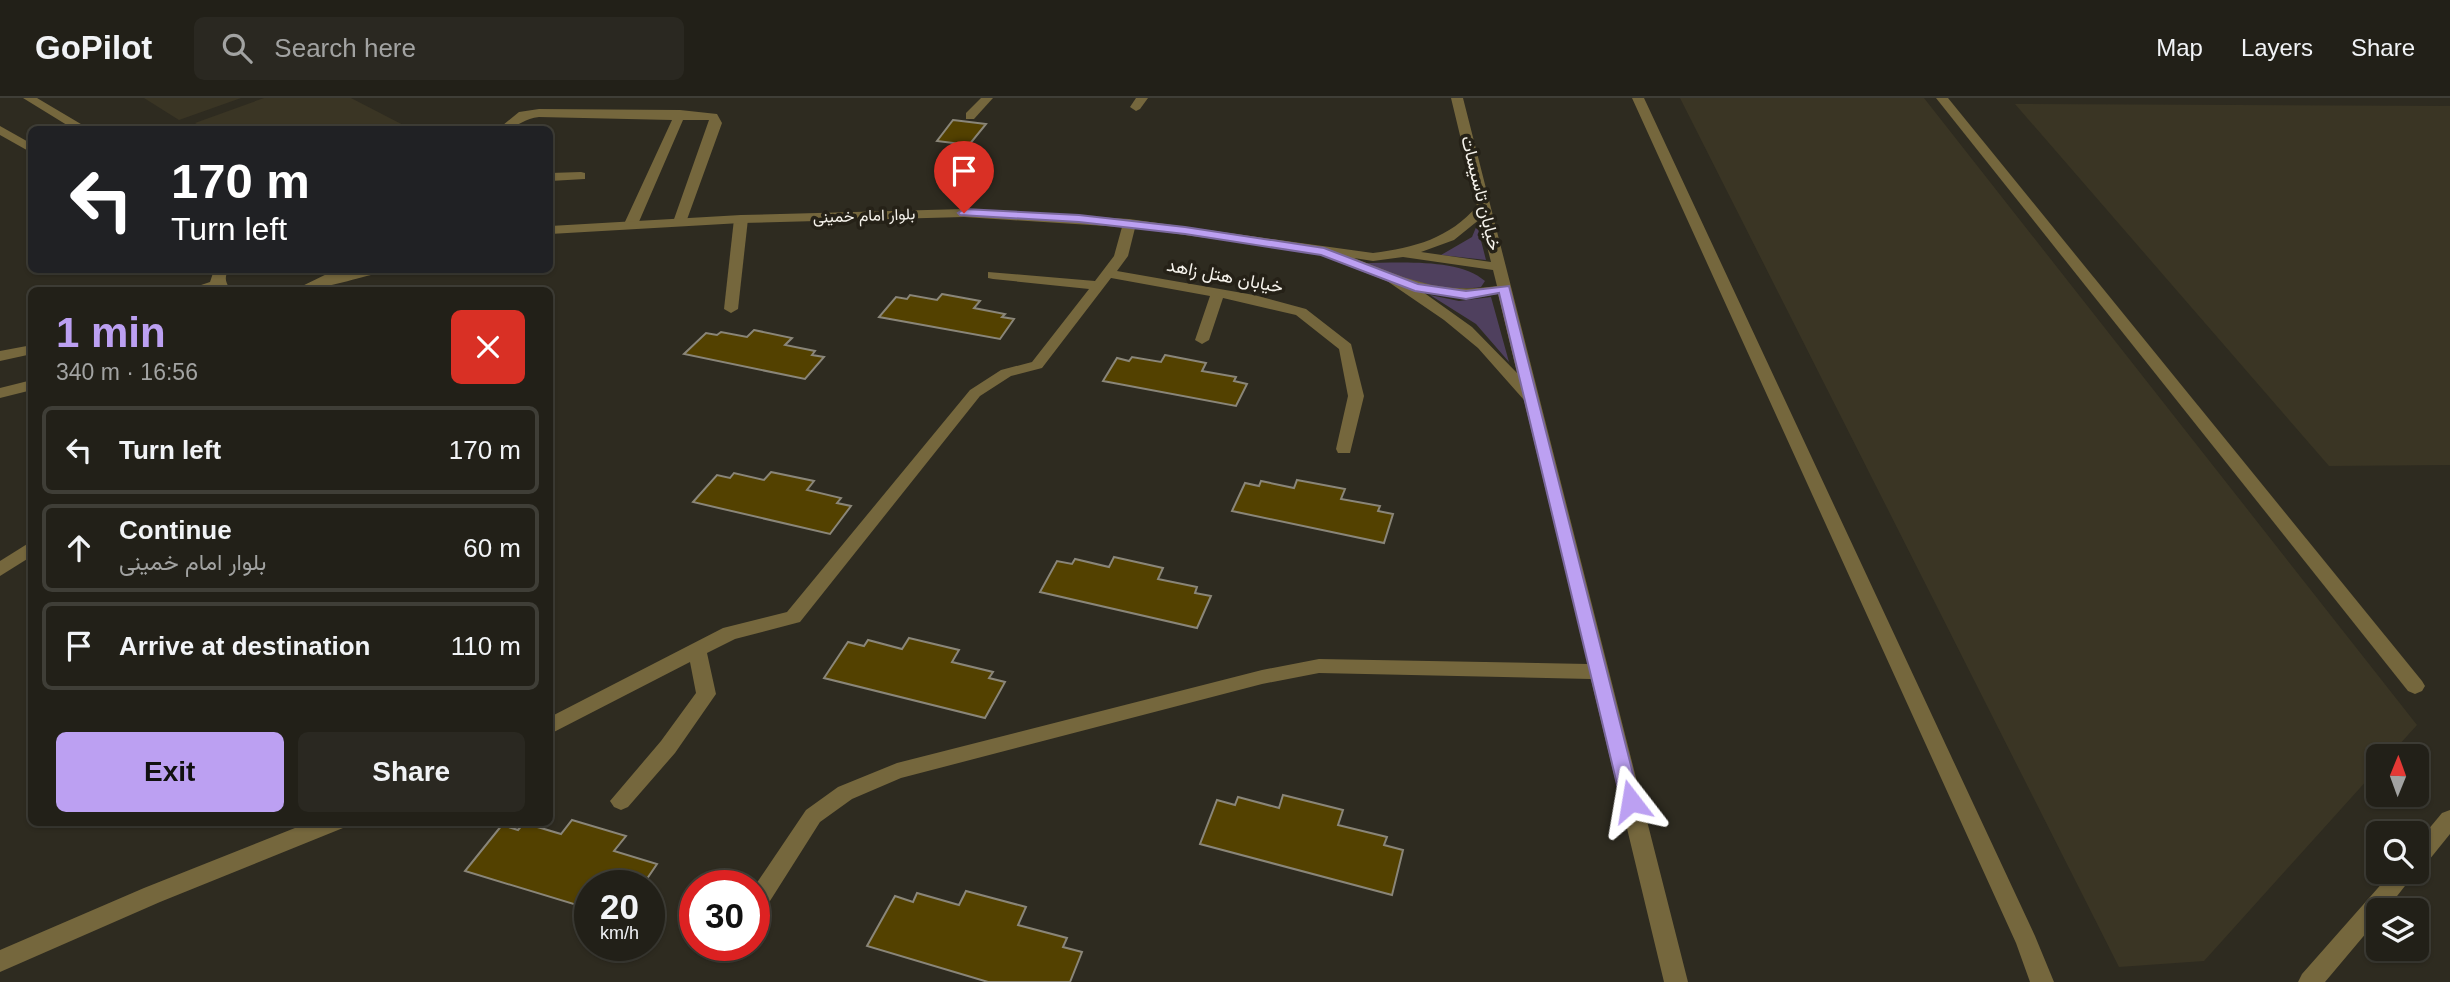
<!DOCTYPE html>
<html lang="en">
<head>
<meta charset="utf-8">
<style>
  :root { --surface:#222018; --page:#2a2821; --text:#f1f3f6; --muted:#a2a3a2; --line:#3f3e37; --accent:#bca0f2 }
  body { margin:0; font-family:Helvetica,Vazirmatn,sans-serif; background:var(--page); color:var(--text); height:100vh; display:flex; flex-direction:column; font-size:26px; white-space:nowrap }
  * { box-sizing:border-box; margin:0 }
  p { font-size:23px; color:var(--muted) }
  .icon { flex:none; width:38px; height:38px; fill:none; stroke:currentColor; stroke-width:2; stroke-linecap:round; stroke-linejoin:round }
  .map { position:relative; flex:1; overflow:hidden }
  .side { position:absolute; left:28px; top:189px; width:525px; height:539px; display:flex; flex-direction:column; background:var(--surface); border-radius:10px; box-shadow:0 2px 5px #0004,0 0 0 2px var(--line) }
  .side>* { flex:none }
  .banner { position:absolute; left:28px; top:28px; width:525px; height:147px; border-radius:10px; box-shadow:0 2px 5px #0004,0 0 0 2px var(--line); background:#202124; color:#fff; overflow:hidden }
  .needle { width:46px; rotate:1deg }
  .tools { position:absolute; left:2366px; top:646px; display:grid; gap:14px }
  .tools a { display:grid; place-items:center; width:63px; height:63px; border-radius:10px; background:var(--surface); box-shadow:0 2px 5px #0004,0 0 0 2px var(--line); font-size:35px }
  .speed { position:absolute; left:574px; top:772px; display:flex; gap:14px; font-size:35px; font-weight:700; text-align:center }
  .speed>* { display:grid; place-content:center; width:91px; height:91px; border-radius:50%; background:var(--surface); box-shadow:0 2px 5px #0004,0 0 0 2px var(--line); line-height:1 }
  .speed small { font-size:18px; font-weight:400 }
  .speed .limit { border:10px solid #d22; background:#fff; color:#111 }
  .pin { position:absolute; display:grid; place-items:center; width:60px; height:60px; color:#fff; margin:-72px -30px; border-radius:50% 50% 50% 0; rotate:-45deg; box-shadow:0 0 7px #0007 }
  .pin .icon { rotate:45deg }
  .me { position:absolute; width:77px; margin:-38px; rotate:346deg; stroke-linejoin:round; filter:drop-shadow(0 0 5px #0008) }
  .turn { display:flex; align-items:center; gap:24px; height:147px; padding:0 28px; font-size:32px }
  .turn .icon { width:91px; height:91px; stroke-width:2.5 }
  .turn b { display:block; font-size:49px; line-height:60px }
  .round { display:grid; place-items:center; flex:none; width:74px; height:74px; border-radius:10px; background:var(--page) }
  .overview { display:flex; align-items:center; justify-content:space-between; height:119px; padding:0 28px }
  h1 { font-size:42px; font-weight:800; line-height:52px; color:var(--accent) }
  .button { display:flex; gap:14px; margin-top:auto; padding:14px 28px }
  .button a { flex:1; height:80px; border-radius:10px; background:var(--accent); color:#111; font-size:28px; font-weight:800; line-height:80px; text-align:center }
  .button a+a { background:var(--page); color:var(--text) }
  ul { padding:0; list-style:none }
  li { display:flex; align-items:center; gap:21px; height:88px; margin:0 14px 10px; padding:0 14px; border:4px solid var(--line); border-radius:10px }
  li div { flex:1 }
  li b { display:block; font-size:26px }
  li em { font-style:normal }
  header { display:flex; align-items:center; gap:42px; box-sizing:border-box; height:98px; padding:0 35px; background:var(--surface); border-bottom:2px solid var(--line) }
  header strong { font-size:33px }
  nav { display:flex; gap:38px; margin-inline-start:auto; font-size:24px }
  .search { width:490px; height:63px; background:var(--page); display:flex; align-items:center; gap:18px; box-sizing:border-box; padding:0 24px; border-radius:10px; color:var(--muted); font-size:26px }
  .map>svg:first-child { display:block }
  .built { fill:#3a3524 }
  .green { fill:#4f405e }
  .building { fill:#534100; stroke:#8a8679; stroke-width:2 }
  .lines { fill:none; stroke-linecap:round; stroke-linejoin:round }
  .service { fill:#75673d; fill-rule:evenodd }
  .minor { fill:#75673d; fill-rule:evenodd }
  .route { fill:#bca0f2; stroke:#7a689d; stroke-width:2 }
  .labels { text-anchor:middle; stroke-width:7; stroke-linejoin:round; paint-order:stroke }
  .far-street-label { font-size:16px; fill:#f6f3ec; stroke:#252117 }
  .street-label { font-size:18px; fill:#f6f3ec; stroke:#252117 }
</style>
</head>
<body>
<header>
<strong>GoPilot</strong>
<div class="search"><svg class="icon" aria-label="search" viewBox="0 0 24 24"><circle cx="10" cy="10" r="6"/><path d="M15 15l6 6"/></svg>Search here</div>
<nav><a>Map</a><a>Layers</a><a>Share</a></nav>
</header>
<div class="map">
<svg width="2450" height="884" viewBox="0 0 2450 884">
  <rect width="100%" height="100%" fill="#2e2b20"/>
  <!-- built -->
  <g class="built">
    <polygon points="144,0 241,0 179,22"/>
    <polygon points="264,0 351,0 411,31 206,32 195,25"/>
    <polygon points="1680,0 1924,0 2417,627 2389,658 2378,658 2378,670 2204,863 2119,869"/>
    <polygon points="2015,6 2450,8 2450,367 2329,368"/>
  </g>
  <!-- green -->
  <g class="green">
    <polygon points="1477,127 1486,162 1441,157 1472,139"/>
    <path d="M1354,165C1390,166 1456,158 1485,183L1481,189C1440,196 1393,176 1354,165Z"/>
    <polygon points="1430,197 1459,203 1491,199 1509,264 1476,226"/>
  </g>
  <!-- building -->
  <g class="building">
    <polygon points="953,22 986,26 969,47 937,43"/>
    <polygon points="942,196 980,203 974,210 1005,216 1002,219 1014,221 1000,241 879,219 896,199 907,201 910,197 937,202"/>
    <polygon points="754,232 792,240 785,247 815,253 812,257 824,259 805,281 684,256 706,235 717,237 721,234 747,239"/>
    <polygon points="1165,257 1206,265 1202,273 1236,279 1234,283 1247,286 1236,308 1103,283 1117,260 1129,263 1132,259 1161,264"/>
    <polygon points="771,374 814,383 807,392 841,400 837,405 851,408 830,436 693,404 717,377 730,380 734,375 764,382"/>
    <polygon points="1297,382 1345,391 1341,401 1380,408 1378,413 1393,416 1384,445 1232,413 1245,385 1259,388 1261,383 1294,390"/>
    <polygon points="1114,459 1163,470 1158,481 1197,489 1195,495 1211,498 1197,530 1040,494 1057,463 1072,466 1075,461 1109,469"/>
    <polygon points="909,540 959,552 952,564 993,574 989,580 1005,584 985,620 824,580 848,544 864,548 868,542 902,551"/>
    <polygon points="1283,697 1343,712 1338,727 1387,739 1384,747 1403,752 1392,797 1200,746 1217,702 1235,707 1238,699 1279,710"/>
    <polygon points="572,722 626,738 614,753 657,766 642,788 590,788 590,811 465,773 502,727 518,732 524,725 561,736"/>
    <polygon points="966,793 1026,809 1018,827 1067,840 1063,849 1082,854 1070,884 988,884 867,848 895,798 913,804 917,795 959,807"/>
  </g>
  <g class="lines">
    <!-- service -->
    <g class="service">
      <polygon points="1632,0 1644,0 2035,838 2054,884 2030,884 2016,845"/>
      <polygon points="1936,0 1948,0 2422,583 2425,588 2422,593 2415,596 2408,593"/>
      <path d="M539,11L680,12L717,16L722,25L685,127L680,128L673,124L709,22H683L638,126L631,130L624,126L672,22L539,19C521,21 516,32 497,32L519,14Z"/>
      <polygon points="581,74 585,75 585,81 550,83 550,75"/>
      <polygon points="741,117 748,121 738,211 731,215 724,211 734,121"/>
      <polygon points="2450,712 2450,736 2425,767 2417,769 2417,745 2442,715"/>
      <polygon points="2392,774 2416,774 2386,812 2378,812 2378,821 2325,884 2298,884 2302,876"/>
    </g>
    <!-- minor -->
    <g class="minor">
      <polygon points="23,0 37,0 91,32 75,32"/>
      <polygon points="981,0 993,0 974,21 966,21 966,15"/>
      <polygon points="1136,0 1148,0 1140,11 1136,13 1130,9"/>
      <path d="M1451,0H1463L1688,884H1664L1591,581L1319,575L1262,586L901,680L852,701L820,724L763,814L754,817V789L806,712L838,689L897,665L1262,572L1319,561L1588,566L1524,302L1478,250L1444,222L1387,183L1338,164V158L1135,130L1128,158L1117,173L1254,197L1306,211L1351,246L1364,298L1350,355H1338L1336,351L1348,298L1339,251L1296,217L1223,200L1209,242L1202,246L1195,242L1210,198L1111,180L1042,270L1011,278L980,298L800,524L735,541L707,555L716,596L675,655L628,709L621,712L614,709L610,703L661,643L696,595L690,564L550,636V619L723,530L787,514L970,292L1001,272L1032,264L1089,191L993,181L988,180V174L1095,183L1114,158L1122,129L964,119L741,125L550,136V128L741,117L964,111L1129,121L1373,155C1414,150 1450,140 1477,108ZM1480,121L1491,164L1421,154L1454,142ZM1403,159L1493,172L1497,188C1440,197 1405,180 1354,160L1373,163ZM1423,194L1466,201L1498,196L1517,275L1472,229Z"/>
      <polygon points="0,28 32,46 32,55 0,37"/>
      <path d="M214,172H228C224,182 226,183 230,192H193L195,189L210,184Z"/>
      <path d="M335,172L341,175L382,172L375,176C353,181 314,194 294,192Z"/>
      <polygon points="32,247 32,256 0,263 0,253"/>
      <polygon points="32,282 32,292 0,300 0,290"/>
      <polygon points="32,443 32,458 0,478 0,463"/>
      <polygon points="310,724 345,724 343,730 160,804 0,874 0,852 144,790"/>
    </g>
  </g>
  <!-- route -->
  <polygon class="route" points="964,111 1079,117 1185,129 1324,150 1418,186 1466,193 1509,188 1640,703 1637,709 1624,709 1621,703 1499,195 1466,201 1415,193 1321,157 1185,136 1079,124 960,117 958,115"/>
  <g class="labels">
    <!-- far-street labels -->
    <g class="far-street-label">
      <text transform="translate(864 117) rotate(-2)" y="6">بلوار امام خمینی</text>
    </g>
    <!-- street labels -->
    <g class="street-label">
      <text transform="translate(1481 95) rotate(76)" y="6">خیابان تاسیسات</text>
      <text transform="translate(1225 178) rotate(11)" y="6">خیابان هتل زاهد</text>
    </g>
  </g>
</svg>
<div class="tools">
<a><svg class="needle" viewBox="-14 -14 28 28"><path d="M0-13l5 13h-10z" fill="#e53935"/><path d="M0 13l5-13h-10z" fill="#a2a3a2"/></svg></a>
<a><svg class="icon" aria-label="search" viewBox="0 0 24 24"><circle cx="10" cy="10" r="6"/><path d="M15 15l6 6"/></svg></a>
<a><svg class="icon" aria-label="layers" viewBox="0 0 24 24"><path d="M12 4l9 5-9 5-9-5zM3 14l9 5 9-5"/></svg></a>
</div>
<div class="speed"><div>20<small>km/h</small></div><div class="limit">30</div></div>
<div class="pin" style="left:964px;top:115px;background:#d93025"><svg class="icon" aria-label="arrive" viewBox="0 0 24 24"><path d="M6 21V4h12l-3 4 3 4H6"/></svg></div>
<svg class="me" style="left:1631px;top:703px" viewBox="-20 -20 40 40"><path d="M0-17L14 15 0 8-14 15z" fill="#bca0f2" stroke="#fff" stroke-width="4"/></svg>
<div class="banner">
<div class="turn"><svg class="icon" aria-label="left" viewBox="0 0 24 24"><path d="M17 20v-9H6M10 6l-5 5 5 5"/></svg><div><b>170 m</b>Turn left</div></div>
</div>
<section class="side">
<div class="overview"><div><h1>1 min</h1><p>340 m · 16:56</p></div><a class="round" style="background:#d93025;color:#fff"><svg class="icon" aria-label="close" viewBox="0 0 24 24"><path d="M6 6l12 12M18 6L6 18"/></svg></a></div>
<ul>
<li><svg class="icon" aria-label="left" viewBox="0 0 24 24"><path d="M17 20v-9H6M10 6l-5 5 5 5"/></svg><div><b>Turn left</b></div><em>170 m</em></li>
<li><svg class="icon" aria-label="ahead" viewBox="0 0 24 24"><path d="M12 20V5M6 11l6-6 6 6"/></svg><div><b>Continue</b><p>بلوار امام خمینی</p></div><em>60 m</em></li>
<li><svg class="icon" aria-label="arrive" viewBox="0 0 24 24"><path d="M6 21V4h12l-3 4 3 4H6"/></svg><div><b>Arrive at destination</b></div><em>110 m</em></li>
</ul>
<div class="button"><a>Exit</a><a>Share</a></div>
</section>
</div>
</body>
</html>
